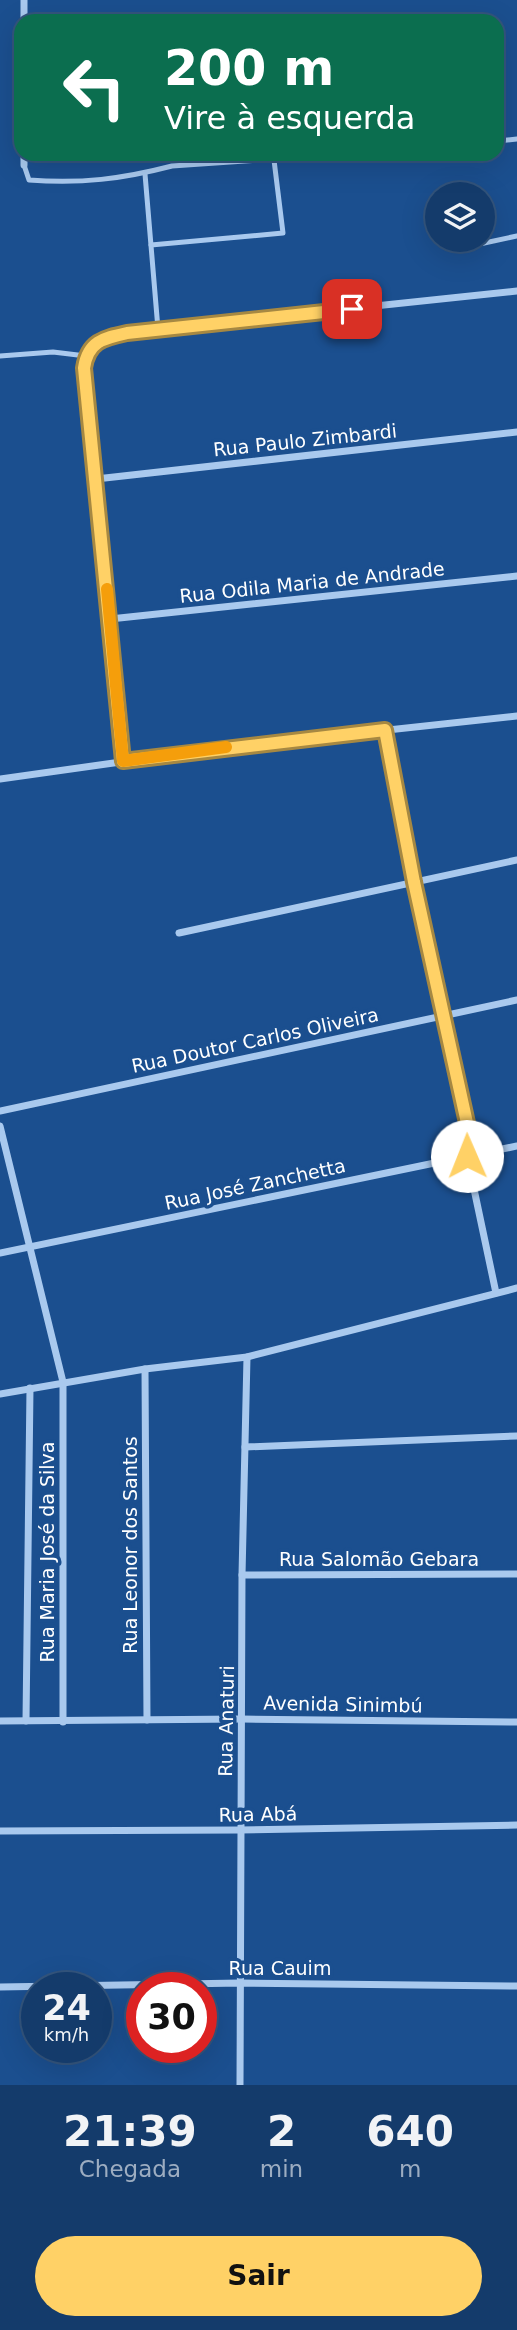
<!DOCTYPE html>
<html lang="pt">
<head>
<meta charset="utf-8">
<style>
  :root { --surface:#143b6b; --page:#214673; --text:#f1f3f6; --muted:#9dadc1; --line:#33557e; --accent:#ffd166 }
  body { margin:0; font-family:"DejaVu Sans",sans-serif; background:var(--page); color:var(--text); height:100vh; display:flex; flex-direction:column; font-size:26px; white-space:nowrap }
  * { box-sizing:border-box; margin:0 }
  p { font-size:23px; color:var(--muted) }
  .icon { flex:none; width:38px; height:38px; fill:none; stroke:currentColor; stroke-width:2; stroke-linecap:round; stroke-linejoin:round }
  .map { position:relative; height:2085px; overflow:hidden }
  .panel { display:flex; flex-direction:column; background:var(--surface); flex:1 }
  .panel>* { flex:none }
  .banner { position:absolute; left:14px; top:14px; width:490px; height:147px; border-radius:21px; box-shadow:0 7px 28px #0002,0 0 0 2px var(--line); background:#0b6e4f; color:#fff; overflow:hidden }
  .fabs { position:absolute; left:425px; top:182px; display:grid; gap:14px }
  .fabs a { display:grid; place-items:center; width:70px; height:70px; border-radius:50%; background:var(--surface); box-shadow:0 7px 28px #0002,0 0 0 2px var(--line); font-size:35px }
  .speed { position:absolute; left:21px; top:1972px; display:flex; gap:14px; font-size:35px; font-weight:700; text-align:center }
  .speed>* { display:grid; place-content:center; width:91px; height:91px; border-radius:50%; background:var(--surface); box-shadow:0 7px 28px #0002,0 0 0 2px var(--line); line-height:1 }
  .speed small { font-size:18px; font-weight:400 }
  .speed .limit { border:10px solid #d22; background:#fff; color:#111 }
  .pin { position:absolute; display:grid; place-items:center; width:60px; height:60px; color:#fff; margin:-30px; border-radius:14px; box-shadow:0 4px 10px #0006 }
  .me { position:absolute; width:77px; margin:-38px; rotate:359deg; stroke-linejoin:round; filter:drop-shadow(0 0 5px #0008) }
  .turn { display:flex; align-items:center; gap:24px; height:147px; padding:0 35px; font-size:32px }
  .turn .icon { width:91px; height:91px; stroke-width:2.5 }
  .turn b { display:block; font-size:49px; line-height:60px }
  .eta { display:flex; justify-content:space-evenly; align-items:center; height:119px; text-align:center }
  .eta b { font-size:42px; font-weight:700; line-height:49px }
  .button { display:flex; gap:14px; margin-top:auto; padding:14px 35px }
  .button a { flex:1; height:80px; border-radius:42px; background:var(--accent); color:#111; font-size:28px; font-weight:700; line-height:80px; text-align:center }
  .map>svg:first-child { display:block }
  .lines { fill:none; stroke-linecap:round; stroke-linejoin:round }
  .lane { stroke:#a9c9ee; stroke-width:5 }
  .street { stroke:#a9c9ee; stroke-width:7 }
  .route-casing { stroke:#a68842; stroke-width:18 }
  .route { stroke:#ffd166; stroke-width:12 }
  .slow { stroke:#f59e0b; stroke-width:12 }
  .labels { text-anchor:middle; stroke-width:7; stroke-linejoin:round; paint-order:stroke }
  .street-label { font-size:19px; fill:#fff; stroke:#1b4f8f }
</style>
</head>
<body>
<div class="map">
<svg width="517" height="2085" viewBox="0 0 517 2085">
  <rect width="100%" height="100%" fill="#1b4f8f"/>
  <g class="lines">
    <!-- lane -->
    <g class="lane">
      <polyline points="497,141 517,139"/>
      <path d="M24,165L29,180C81,184 122,179 172,166L346,154"/>
      <polyline points="145,174 158,329"/>
      <polyline points="151,245 283,233 274,160"/>
      <polyline points="475,245 517,236"/>
      <polyline points="0,356 53,352 86,356"/>
    </g>
    <!-- street -->
    <g class="street">
      <polyline points="24,21 24,0"/>
      <polyline points="24,165 24,154"/>
      <polyline points="96,479 517,432"/>
      <polyline points="110,619 517,576"/>
      <polyline points="385,730 414,882 469,1132 467,1156 496,1293"/>
      <path d="M123,761L84,367C89,331 129,333 158,329L517,291"/>
      <polyline points="0,779 213,749 517,716"/>
      <polyline points="179,933 517,860"/>
      <polyline points="0,1111 517,1000"/>
      <polyline points="0,1126 63,1382 63,1722"/>
      <polyline points="0,1253 517,1146"/>
      <polyline points="145,1369 147,1720"/>
      <polyline points="0,1394 145,1369 247,1357 517,1288"/>
      <polyline points="245,1447 517,1436"/>
      <polyline points="242,1575 517,1574"/>
      <polyline points="0,1721 242,1719 517,1722"/>
      <polyline points="26,1721 30,1388"/>
      <polyline points="0,1831 240,1830 517,1825"/>
      <polyline points="0,1987 241,1983 517,1986"/>
      <polyline points="240,2085 242,1575 247,1357"/>
    </g>
  </g>
  <g class="lines">
    <!-- route casing -->
    <g class="route-casing">
      <path id="route" d="M352,309L127,333C104,338 88,341 84,368L123,761L385,730L414,882L469,1132L467,1156"/>
    </g>
    <!-- route -->
    <use href="#route" class="route"/>
    <!-- slow -->
    <polyline class="slow" points="107,589 123,761 226,747"/>
  </g>
  <g class="labels">
    <!-- street labels -->
    <g class="street-label">
      <text transform="translate(305 440) rotate(-6)" y="7">Rua Paulo Zimbardi</text>
      <text transform="translate(312 582) rotate(-6)" y="7">Rua Odila Maria de Andrade</text>
      <text transform="translate(255 1040) rotate(-12)" y="7">Rua Doutor Carlos Oliveira</text>
      <text transform="translate(255 1184) rotate(-12)" y="7">Rua José Zanchetta</text>
      <text transform="translate(130 1545) rotate(-90)" y="7">Rua Leonor dos Santos</text>
      <text transform="translate(47 1552) rotate(-90)" y="7">Rua Maria José da Silva</text>
      <text x="379" y="1566">Rua Salomão Gebara</text>
      <text transform="translate(343 1704) rotate(1)" y="7">Avenida Sinimbú</text>
      <text transform="translate(226 1721) rotate(-89)" y="7">Rua Anaturi</text>
      <text transform="translate(258 1814) rotate(-1)" y="7">Rua Abá</text>
      <text x="280" y="1975">Rua Cauim</text>
    </g>
  </g>
</svg>
<div class="fabs">
<a><svg class="icon" aria-label="layers" viewBox="0 0 24 24"><path d="M12 4l9 5-9 5-9-5zM3 14l9 5 9-5"/></svg></a>
</div>
<div class="speed"><div>24<small>km/h</small></div><div class="limit">30</div></div>
<div class="pin" style="left:352px;top:309px;background:#d93025"><svg class="icon" aria-label="arrive" viewBox="0 0 24 24"><path d="M6 21V4h12l-3 4 3 4H6"/></svg></div>
<svg class="me" style="left:467px;top:1156px" viewBox="-20 -20 40 40"><circle r="19" fill="#fff"/><path d="M0-13L10 11 0 6-10 11z" fill="#ffd166"/></svg>
<div class="banner">
<div class="turn"><svg class="icon" aria-label="left" viewBox="0 0 24 24"><path d="M17 20v-9H6M10 6l-5 5 5 5"/></svg><div><b>200 m</b>Vire à esquerda</div></div>
</div>
</div>
<section class="panel">
<div class="eta">
<div><b>21:39</b><p>Chegada</p></div>
<div><b>2</b><p>min</p></div>
<div><b>640</b><p>m</p></div>
</div>
<div class="button"><a>Sair</a></div>
</section>
</body>
</html>
